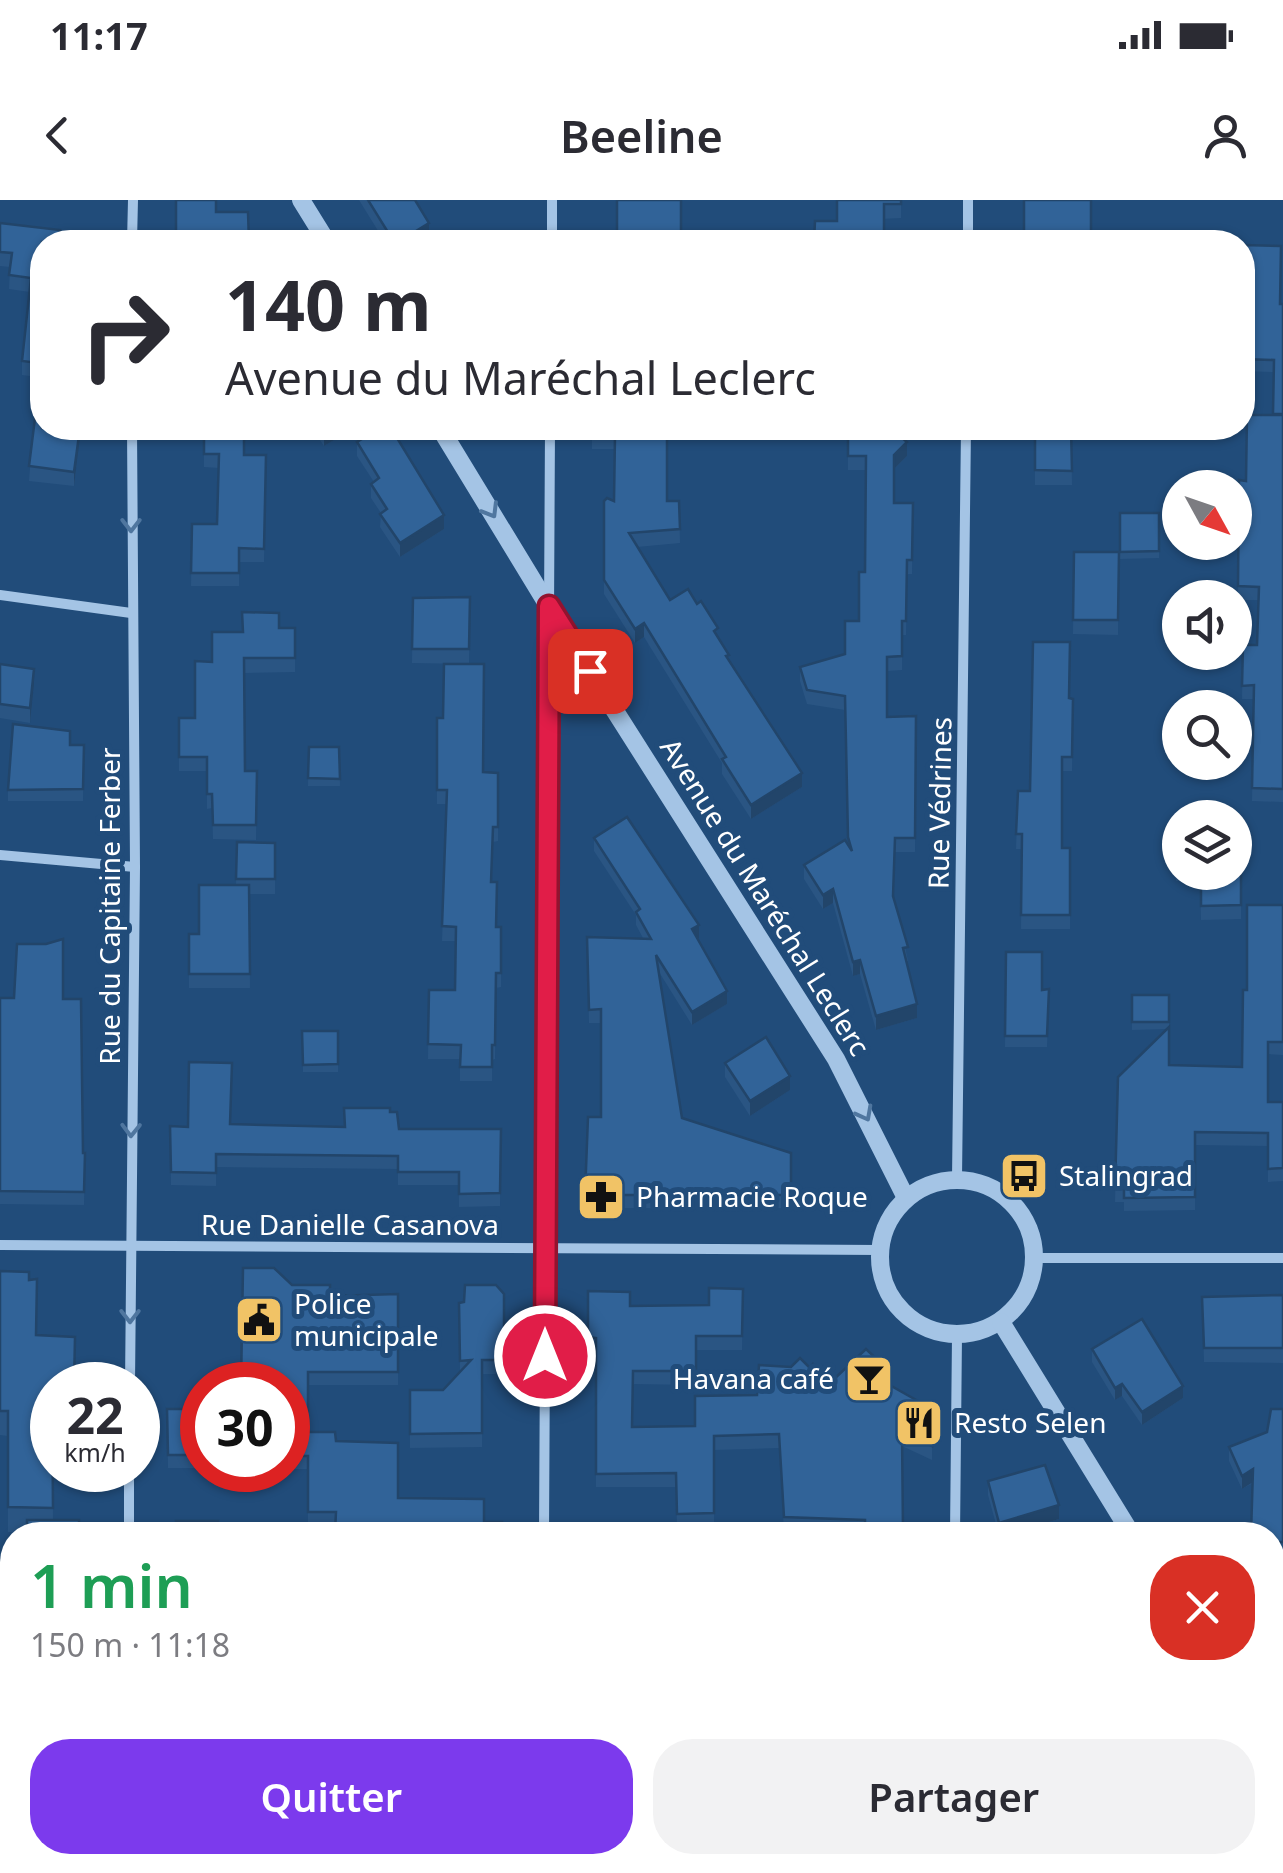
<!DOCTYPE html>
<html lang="fr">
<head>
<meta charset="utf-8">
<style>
  :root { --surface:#fff; --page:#f2f2f3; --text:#2b2b33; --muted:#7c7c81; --accent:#7c3aed }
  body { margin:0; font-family:"Noto Sans",sans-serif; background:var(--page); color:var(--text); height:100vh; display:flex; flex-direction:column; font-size:38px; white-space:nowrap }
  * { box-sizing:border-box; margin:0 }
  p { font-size:32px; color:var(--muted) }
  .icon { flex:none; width:55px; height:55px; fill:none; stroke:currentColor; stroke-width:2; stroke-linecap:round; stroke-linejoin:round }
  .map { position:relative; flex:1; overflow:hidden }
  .side { position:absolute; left:0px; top:1322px; width:1285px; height:352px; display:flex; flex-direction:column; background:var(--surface); border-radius:40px 40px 0 0; box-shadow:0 2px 8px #0004 }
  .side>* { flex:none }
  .hud { position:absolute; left:30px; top:30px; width:1225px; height:210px; border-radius:40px; box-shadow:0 2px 8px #0004; background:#fff; color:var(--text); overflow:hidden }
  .needle { width:65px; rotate:130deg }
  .buttons { position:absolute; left:1162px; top:270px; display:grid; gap:20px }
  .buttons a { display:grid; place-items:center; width:90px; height:90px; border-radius:50%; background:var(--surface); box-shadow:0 2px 8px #0004; font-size:50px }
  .speed { position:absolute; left:30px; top:1162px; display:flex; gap:20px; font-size:50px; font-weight:700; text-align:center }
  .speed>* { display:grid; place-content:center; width:130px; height:130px; border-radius:50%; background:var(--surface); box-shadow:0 2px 8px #0004; line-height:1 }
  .speed small { font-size:25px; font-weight:400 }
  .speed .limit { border:15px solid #d22; background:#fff; color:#111 }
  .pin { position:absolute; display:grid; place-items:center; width:85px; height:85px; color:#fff; margin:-42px; border-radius:20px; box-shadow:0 5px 15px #0006 }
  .me { position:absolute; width:110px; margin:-55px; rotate:0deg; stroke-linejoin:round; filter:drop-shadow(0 0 8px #0008) }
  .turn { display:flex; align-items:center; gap:35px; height:210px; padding:0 30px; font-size:45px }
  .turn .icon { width:130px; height:130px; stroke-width:2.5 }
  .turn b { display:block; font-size:70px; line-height:85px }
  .round { display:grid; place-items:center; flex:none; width:105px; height:105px; border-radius:40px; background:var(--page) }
  .summary { display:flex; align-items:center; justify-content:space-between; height:170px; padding:0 30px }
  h1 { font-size:60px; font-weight:600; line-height:75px; color:#1e9e55 }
  .primary-button { display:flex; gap:20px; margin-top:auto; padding:20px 30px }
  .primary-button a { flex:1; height:115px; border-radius:40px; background:var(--accent); color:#fff; font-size:40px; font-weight:600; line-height:115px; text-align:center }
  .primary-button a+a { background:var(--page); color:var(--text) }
  .status { display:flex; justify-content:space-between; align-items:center; height:70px; padding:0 50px; background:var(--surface); direction:ltr }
  .status svg { height:28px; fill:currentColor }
  header { display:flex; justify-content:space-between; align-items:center; height:130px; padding:0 30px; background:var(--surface); font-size:45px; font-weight:600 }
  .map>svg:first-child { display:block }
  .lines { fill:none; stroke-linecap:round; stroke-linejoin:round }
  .minor { stroke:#a4c4e5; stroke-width:10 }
  .tertiary { stroke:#a4c4e5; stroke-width:18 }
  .wall { fill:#2a5583 }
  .shaded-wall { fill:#22456a }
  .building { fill:#316398; stroke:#22456a; stroke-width:2.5 }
  .oneway { stroke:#4f769f }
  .route-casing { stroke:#92132f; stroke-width:25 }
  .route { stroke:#e11d48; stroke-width:18 }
  .labels { text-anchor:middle; stroke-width:10; stroke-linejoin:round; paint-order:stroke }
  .street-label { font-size:28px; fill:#fff; stroke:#214c7a }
  .poi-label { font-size:28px; fill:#fff; stroke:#214c7a; text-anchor:start }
</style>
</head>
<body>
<div class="status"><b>11:17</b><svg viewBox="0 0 49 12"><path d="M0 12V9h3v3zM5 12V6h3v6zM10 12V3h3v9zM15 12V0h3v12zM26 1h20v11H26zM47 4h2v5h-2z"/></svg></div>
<header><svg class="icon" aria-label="back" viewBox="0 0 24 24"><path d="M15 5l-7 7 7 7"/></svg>Beeline<svg class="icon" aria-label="person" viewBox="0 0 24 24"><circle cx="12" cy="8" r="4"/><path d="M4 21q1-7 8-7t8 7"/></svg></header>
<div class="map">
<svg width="1283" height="1673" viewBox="0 0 1283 1673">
  <rect width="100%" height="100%" fill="#214c7a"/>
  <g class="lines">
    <!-- minor -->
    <g class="minor">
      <polyline points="132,42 133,0"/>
      <polyline points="552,42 552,0"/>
      <polyline points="968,42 968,0"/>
      <polyline points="0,395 131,413"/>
      <polyline points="0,655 135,667"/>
      <polyline points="957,979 966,228"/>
      <polyline points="0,1045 879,1050"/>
      <polyline points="1035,1058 1283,1058"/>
      <polyline points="130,1185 135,667 132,228"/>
      <polyline points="129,1335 129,1270"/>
      <polyline points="544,1335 550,228"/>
      <polyline points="955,1335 957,1135"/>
      <polyline points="128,1673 128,1662"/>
      <polyline points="541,1673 541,1662"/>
      <polyline points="952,1673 952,1662"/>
    </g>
    <!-- tertiary -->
    <g class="tertiary">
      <polyline points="301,0 327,42"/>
      <polyline points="440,228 549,407 836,859 906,998"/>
      <circle cx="957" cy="1057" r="77"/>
      <polyline points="1001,1122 1132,1335"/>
      <polyline points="1272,1567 1283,1584"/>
    </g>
  </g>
  <!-- wall -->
  <g class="wall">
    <polygon points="359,0 415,0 429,37 421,42 385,42"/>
    <polygon points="681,0 681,42 617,42"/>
    <polygon points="837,0 901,0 901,18 837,21"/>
    <polygon points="0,23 60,30 42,228 81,228 74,286 29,281 37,177 22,175 22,161 30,92 9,89 10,67 0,66"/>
    <polygon points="1242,45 1280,104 1283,104 1283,602 1252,601 1254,499 1242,499 1243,445 1257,445 1258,400 1238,400 1239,280 1246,281 1273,215 1274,172 1242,171"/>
    <polygon points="204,228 244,255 266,255 264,362 239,362 239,386 191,386 192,324 217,324 219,268 204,267"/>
    <polygon points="312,228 354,228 324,246"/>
    <polygon points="592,228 722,228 667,237 667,301 679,301 680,343 637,347 670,400 718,438 729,460 802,587 751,619 722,574 722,563 644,437 635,443 604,394 604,301 614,301 614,249 592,249"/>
    <polygon points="848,228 895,232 907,256 894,269 894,303 913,303 912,374 907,374 906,435 902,435 902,470 887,471 887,517 916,516 915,652 895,652 894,697 908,761 906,761 917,818 876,830 860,774 853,776 833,703 823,709 804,679 804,665 848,645 845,510 807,504 800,481 800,467 845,454 859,421 865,372 866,270 848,270"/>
    <polygon points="1035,228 1071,228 1072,285 1035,285"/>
    <polygon points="357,242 444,329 400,357 380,327 381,313 371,298 371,284 374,282 357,256"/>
    <polygon points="1120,313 1159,313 1159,358 1120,359"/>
    <polygon points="1074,352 1119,352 1118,435 1073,434"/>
    <polygon points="470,397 469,464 412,463 413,398"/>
    <polygon points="279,428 295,428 295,472 244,473 245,571 257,571 256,640 213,639 212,608 207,609 207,571 179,571 179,518 195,518 212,462 243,432"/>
    <polygon points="0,464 34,484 30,523 0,518"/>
    <polygon points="1069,498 1073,499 1072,571 1062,571 1062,648 1070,648 1070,729 1021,729 1022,649 1016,649 1018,591 1030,591"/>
    <polygon points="437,518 483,572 498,573 498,641 493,642 492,682 496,727 501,727 501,787 496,788 495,859 492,860 492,881 460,881 460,859 428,859 429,790 455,790 456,741 442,741 447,604 437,604"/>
    <polygon points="70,545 84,545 83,601 8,601 8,590"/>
    <polygon points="309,547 339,547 340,586 308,586"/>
    <polygon points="1176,622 1180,622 1180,672 1235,672 1241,655 1241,719 1201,720 1200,681 1176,681"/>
    <polygon points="594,638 699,738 698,739 727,804 692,825 659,772 682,918 791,953 791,1008 585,1008 588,917 601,917 601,823 589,823 587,737 643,738 636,725 636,715 594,651"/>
    <polygon points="237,642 275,643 275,694 249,694 250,788 189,788 189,734 199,734 236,685"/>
    <polygon points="1283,705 1283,855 1268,854 1268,902 1283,902 1283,981 1268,982 1268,946 1195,945 1195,1010 1124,1011 1124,1002 1115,1002 1118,877 1167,829 1132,830 1132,795 1169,795 1169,865 1242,867 1247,790"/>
    <polygon points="1006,752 1042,790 1049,789 1047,847 1005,847"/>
    <polygon points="0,798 63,799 83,953 85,953 84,1005 0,1004"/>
    <polygon points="302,831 338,831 338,872 303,872"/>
    <polygon points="725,863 790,890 750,916 725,877"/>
    <polygon points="390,912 399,929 501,929 500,1006 459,1007 459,985 398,985 398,969 216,967 216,986 171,985 170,926 188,927 231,924 344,927"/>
    <polygon points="0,1071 29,1080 37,1135 52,1185 53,1320 27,1332 8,1332 8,1236 0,1235"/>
    <polygon points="292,1085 330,1096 398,1094 398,1185 308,1185 308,1232 336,1241 398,1298 484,1322 502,1335 335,1335 335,1325 308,1325 308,1269 288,1269 288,1185"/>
    <polygon points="743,1089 742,1150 696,1150 696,1185 633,1184 632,1227 695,1226 810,1168 831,1182 885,1180 884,1182 932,1209 932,1260 902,1246 865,1333 784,1331 779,1248 714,1250 714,1327 677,1327 676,1287 596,1287 596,1151 588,1151 588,1091 630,1106 709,1105"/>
    <polygon points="504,1094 504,1174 482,1174 482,1247 410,1248 410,1190 443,1190 460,1172 459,1103"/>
    <polygon points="1283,1095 1283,1163 1204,1162 1202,1097"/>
    <polygon points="1092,1149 1183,1198 1142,1225 1122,1196 1115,1200 1092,1162"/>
    <polygon points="167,1209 202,1209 202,1268 168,1268"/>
    <polygon points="1283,1209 1283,1355 1272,1355 1272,1335 1253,1283 1242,1289 1229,1261 1229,1247 1267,1232"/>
    <polygon points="988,1281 1059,1319 1005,1335 999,1335 988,1295"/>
    <polygon points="12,1590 12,1645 8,1645 7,1591"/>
  </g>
  <!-- shaded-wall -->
  <g class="shaded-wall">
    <polygon points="429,23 429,37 421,42 398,42"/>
    <polygon points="80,228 81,228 74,286 74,272"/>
    <polygon points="331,228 354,228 324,246 324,232"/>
    <polygon points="907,242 907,256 894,269 894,255"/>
    <polygon points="444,315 444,329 400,357 400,343"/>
    <polygon points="644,423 644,437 635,443 635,429"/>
    <polygon points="34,469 34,484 30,523 30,508"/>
    <polygon points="802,573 802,587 751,619 751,605"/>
    <polygon points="833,689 833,703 823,709 823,695"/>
    <polygon points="699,725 699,738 692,742 692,729"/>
    <polygon points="860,760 860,774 853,776 853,762"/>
    <polygon points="727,791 727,804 692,825 692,812"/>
    <polygon points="917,804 917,818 876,830 876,816"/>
    <polygon points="790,876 790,890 750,916 750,901"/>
    <polygon points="885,1167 885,1180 879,1193 879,1179"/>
    <polygon points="1122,1184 1122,1196 1115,1200 1115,1188"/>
    <polygon points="1183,1186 1183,1198 1142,1225 1142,1212"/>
    <polygon points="1253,1269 1253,1282 1242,1289 1242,1276"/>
    <polygon points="1059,1305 1059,1319 1005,1335 999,1335 999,1323"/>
    <polygon points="1283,1418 1283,1432 1272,1439 1272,1424"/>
  </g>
  <!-- building -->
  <g class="building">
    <polygon points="176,0 216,0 216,12 248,12 249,42 176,42"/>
    <polygon points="368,0 415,0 429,23 398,42 394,42"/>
    <polygon points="617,0 681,0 681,32 664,32 664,42 617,42"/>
    <polygon points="837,0 901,0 901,4 884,4 884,42 814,42 815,21 837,21"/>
    <polygon points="1024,0 1091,0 1091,41 1024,42"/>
    <polygon points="0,23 60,30 59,37 77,39 77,42 42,42 42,228 80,228 74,272 29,266 37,202 34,201 39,163 22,161 31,78 9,75 12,53 0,52"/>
    <polygon points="1242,45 1281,46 1280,104 1283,104 1283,214 1273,214 1274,160 1242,159"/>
    <polygon points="1247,215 1283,215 1283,589 1252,588 1254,485 1242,486 1243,445 1257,445 1259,387 1238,386 1239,280 1246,281"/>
    <polygon points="204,228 244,228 244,255 266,255 264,349 239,348 239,373 191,373 192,324 217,324 219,254 204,254"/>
    <polygon points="380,228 391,228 444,315 400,343 380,314 387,309 371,284 379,278 357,242"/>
    <polygon points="592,228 667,228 667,301 679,301 680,329 629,333 670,400 688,389 697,404 701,401 718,428 714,431 729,455 726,456 802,573 751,605 722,559 726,557 644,423 635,429 604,380 604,301 607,298 614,301 615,235 592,235"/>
    <polygon points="848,228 895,228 895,232 907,242 894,255 894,303 913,303 912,360 907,360 906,421 902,421 902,456 887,457 887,517 916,516 915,638 895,638 893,696 908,747 903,748 917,804 876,816 860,760 853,762 833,689 823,695 804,665 845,640 852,651 848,637 845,496 807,490 800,467 845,454 845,421 859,421 859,372 865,372 866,256 848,256"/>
    <polygon points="1035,228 1071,228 1072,271 1035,270"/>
    <polygon points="1120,313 1159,313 1159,351 1120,352"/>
    <polygon points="1074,352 1119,352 1118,420 1073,420"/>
    <polygon points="470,397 469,449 412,449 413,398"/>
    <polygon points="242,412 279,413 279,428 295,428 295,458 244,458 245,571 257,571 256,625 213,625 212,594 207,594 207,557 179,557 179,518 195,518 195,461 212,462 212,432 243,432"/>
    <polygon points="1033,442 1070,442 1069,498 1073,499 1072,557 1062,557 1062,648 1070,648 1070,715 1021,715 1022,634 1016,634 1018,591 1030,591"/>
    <polygon points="0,464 34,469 30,508 0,504"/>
    <polygon points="444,464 484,464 483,572 498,573 498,627 493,627 491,682 497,682 496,727 501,727 501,773 496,773 495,845 492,845 492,867 460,867 461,845 428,844 429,790 455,790 456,727 442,726 447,590 437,590 437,518 443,518"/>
    <polygon points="13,524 70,531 70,545 84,545 83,589 8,590"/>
    <polygon points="309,547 339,547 340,579 308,578"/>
    <polygon points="627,617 699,725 692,729 727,791 692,812 656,755 682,918 791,953 791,995 585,995 588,917 601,917 601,809 589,810 587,737 651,739 636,712 640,709 594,638"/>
    <rect x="1176" y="622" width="4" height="45"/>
    <polygon points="237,642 275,643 275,679 236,679"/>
    <polygon points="1235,655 1241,655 1241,705 1201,706 1201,672 1235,672"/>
    <polygon points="199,685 249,685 250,774 189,774 189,734 199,734"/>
    <polygon points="1247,705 1283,705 1283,842 1268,842 1268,902 1283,902 1283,968 1268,969 1268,933 1195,932 1195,997 1124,998 1124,989 1115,989 1118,877 1169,827 1169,865 1242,867 1243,790 1247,790"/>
    <polygon points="63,739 63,799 81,799 83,953 85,953 84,992 0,991 0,798 14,798 17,744 46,744"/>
    <polygon points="1006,752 1042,752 1042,790 1049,789 1047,836 1005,836"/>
    <rect x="1132" y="795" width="37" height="27"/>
    <polygon points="302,831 338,831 338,864 303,865"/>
    <polygon points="766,837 790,876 750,901 725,863"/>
    <polygon points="189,862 232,863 230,924 345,927 344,908 390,908 390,912 397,912 399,929 501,929 500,993 459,994 459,972 398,972 398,956 216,954 216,973 171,972 170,926 188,927"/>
    <polygon points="243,1068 274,1068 292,1085 330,1085 330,1096 398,1094 398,1172 308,1172 308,1232 335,1232 336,1241 398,1243 398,1298 484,1299 484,1322 502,1322 502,1335 405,1335 405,1332 335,1332 336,1312 308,1312 308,1256 288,1256 288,1185 241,1185"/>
    <polygon points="0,1071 29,1072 29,1080 37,1079 36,1135 75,1137 74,1185 52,1185 53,1308 8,1307 8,1211 0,1211"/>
    <polygon points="465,1085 496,1085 504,1094 504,1160 482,1160 482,1233 410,1234 410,1190 443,1190 471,1160 460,1161 459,1103 464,1102"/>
    <polygon points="709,1088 743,1089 742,1136 696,1136 696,1171 633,1171 632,1227 695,1226 695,1196 757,1195 759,1165 791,1167 800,1158 810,1168 813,1164 831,1182 866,1149 885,1167 879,1179 932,1209 932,1246 902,1233 903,1330 914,1329 914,1335 865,1335 865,1320 784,1317 779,1234 714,1236 714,1313 677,1314 676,1273 596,1274 596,1138 588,1137 588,1091 630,1092 630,1106 709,1105"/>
    <polygon points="1283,1095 1283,1148 1204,1148 1202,1097"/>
    <polygon points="1142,1119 1183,1186 1142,1212 1122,1184 1115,1188 1092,1149"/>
    <polygon points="167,1209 202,1209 202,1255 168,1255"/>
    <polygon points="1271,1209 1283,1209 1283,1342 1272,1342 1272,1335 1251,1335 1253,1269 1242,1276 1229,1247 1267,1232"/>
    <polygon points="1045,1265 1059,1305 999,1323 988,1281"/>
    <rect x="27" y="1320" width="52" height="15"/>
    <polygon points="176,1321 218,1321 217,1335 176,1335"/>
    <polygon points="1282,1369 1283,1418 1272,1424 1272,1375"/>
    <polygon points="10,1391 12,1391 12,1555"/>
    <polygon points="12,1590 12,1662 59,1662 59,1673 12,1673 12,1631 8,1631 7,1591"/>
    <polygon points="1272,1659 1276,1673 1233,1673 1230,1662 1272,1662"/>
    <polygon points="173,1662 229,1662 229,1671 226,1673 173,1673"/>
    <rect x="437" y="1662" width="45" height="11"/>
    <rect x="600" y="1662" width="147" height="11"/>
    <rect x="850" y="1662" width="46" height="11"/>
  </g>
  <!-- one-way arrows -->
  <defs><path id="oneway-chevron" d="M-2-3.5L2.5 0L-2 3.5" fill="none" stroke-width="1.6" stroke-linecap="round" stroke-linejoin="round" transform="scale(2.5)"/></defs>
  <g class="oneway">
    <use href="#oneway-chevron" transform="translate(491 311) rotate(59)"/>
    <use href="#oneway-chevron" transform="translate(131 325) rotate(90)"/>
    <use href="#oneway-chevron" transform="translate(865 914) rotate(62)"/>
    <use href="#oneway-chevron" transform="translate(131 930) rotate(91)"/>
    <use href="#oneway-chevron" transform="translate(130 1116) rotate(90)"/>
  </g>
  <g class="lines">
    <!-- route casing -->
    <g class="route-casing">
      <polyline id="route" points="545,1156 549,406 590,471"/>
    </g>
    <!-- route -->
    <use href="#route" class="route"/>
  </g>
  <!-- icons -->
  <defs>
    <g id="bus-square" transform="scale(2.5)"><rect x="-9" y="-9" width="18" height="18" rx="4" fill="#f1c366" stroke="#214c7a"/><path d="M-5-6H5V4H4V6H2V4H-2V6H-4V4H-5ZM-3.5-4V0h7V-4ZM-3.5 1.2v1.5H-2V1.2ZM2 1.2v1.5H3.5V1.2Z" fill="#111"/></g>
    <g id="pharmacy-square" transform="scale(2.5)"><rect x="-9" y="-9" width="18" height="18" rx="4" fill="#f1c366" stroke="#214c7a"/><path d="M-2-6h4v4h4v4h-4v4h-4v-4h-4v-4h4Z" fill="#111"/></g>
    <g id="civic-square" transform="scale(2.5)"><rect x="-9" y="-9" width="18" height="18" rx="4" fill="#f1c366" stroke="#214c7a"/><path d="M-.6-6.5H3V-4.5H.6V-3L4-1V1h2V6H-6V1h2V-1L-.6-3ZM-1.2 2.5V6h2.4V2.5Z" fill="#111"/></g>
    <g id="bar-square" transform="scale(2.5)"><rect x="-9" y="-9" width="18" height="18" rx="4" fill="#f1c366" stroke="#214c7a"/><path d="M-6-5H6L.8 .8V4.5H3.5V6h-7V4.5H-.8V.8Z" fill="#111"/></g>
    <g id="restaurant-square" transform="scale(2.5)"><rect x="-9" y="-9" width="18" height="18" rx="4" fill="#f1c366" stroke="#214c7a"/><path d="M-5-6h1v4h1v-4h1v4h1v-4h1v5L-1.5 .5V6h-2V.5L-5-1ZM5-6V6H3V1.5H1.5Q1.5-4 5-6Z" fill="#111"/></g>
  </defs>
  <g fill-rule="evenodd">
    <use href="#bus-square" x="1024" y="976"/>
    <use href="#pharmacy-square" x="601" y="997"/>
    <use href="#civic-square" x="259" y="1120"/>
    <use href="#bar-square" x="869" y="1179"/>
    <use href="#restaurant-square" x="919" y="1223"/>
  </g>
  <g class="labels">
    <!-- street labels -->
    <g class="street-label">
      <text transform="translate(940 603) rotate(-89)" y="10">Rue Védrines</text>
      <text transform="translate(765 697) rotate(58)" y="10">Avenue du Maréchal Leclerc</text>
      <text transform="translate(110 706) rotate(-90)" y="10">Rue du Capitaine Ferber</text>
      <text x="350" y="1035">Rue Danielle Casanova</text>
    </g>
    <!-- poi labels -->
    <g class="poi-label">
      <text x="1059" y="986">Stalingrad</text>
      <text x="636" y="1007">Pharmacie Roque</text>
      <text x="294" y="1114">Police<tspan x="294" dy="32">municipale</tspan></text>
      <text x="834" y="1189" text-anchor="end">Havana café</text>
      <text x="954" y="1233">Resto Selen</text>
    </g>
  </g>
</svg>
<div class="buttons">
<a><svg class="needle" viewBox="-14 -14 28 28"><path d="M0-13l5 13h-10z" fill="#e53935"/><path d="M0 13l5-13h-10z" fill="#7c7c81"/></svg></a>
<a><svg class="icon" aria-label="sound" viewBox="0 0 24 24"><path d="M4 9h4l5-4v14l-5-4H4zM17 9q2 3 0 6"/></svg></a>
<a><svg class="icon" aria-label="search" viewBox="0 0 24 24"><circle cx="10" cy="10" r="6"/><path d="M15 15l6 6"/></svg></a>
<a><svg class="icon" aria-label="layers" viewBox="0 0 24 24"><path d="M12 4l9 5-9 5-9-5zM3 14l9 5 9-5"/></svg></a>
</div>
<div class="speed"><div>22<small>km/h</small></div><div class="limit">30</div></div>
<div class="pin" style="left:590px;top:471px;background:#d93025"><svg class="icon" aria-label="arrive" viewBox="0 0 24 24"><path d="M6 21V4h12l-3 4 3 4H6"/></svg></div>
<svg class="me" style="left:545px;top:1156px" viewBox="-20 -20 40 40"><circle r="17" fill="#e11d48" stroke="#fff" stroke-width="3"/><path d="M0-11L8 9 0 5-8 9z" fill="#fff"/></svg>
<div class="hud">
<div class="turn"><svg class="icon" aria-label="right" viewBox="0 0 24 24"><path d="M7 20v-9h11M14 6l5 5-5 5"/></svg><div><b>140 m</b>Avenue du Maréchal Leclerc</div></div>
</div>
<section class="side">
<div class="summary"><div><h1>1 min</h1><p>150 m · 11:18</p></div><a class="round" style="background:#d93025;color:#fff"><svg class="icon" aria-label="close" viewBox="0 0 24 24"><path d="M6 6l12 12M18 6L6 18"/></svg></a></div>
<div class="primary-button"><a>Quitter</a><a>Partager</a></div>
</section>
</div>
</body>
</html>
